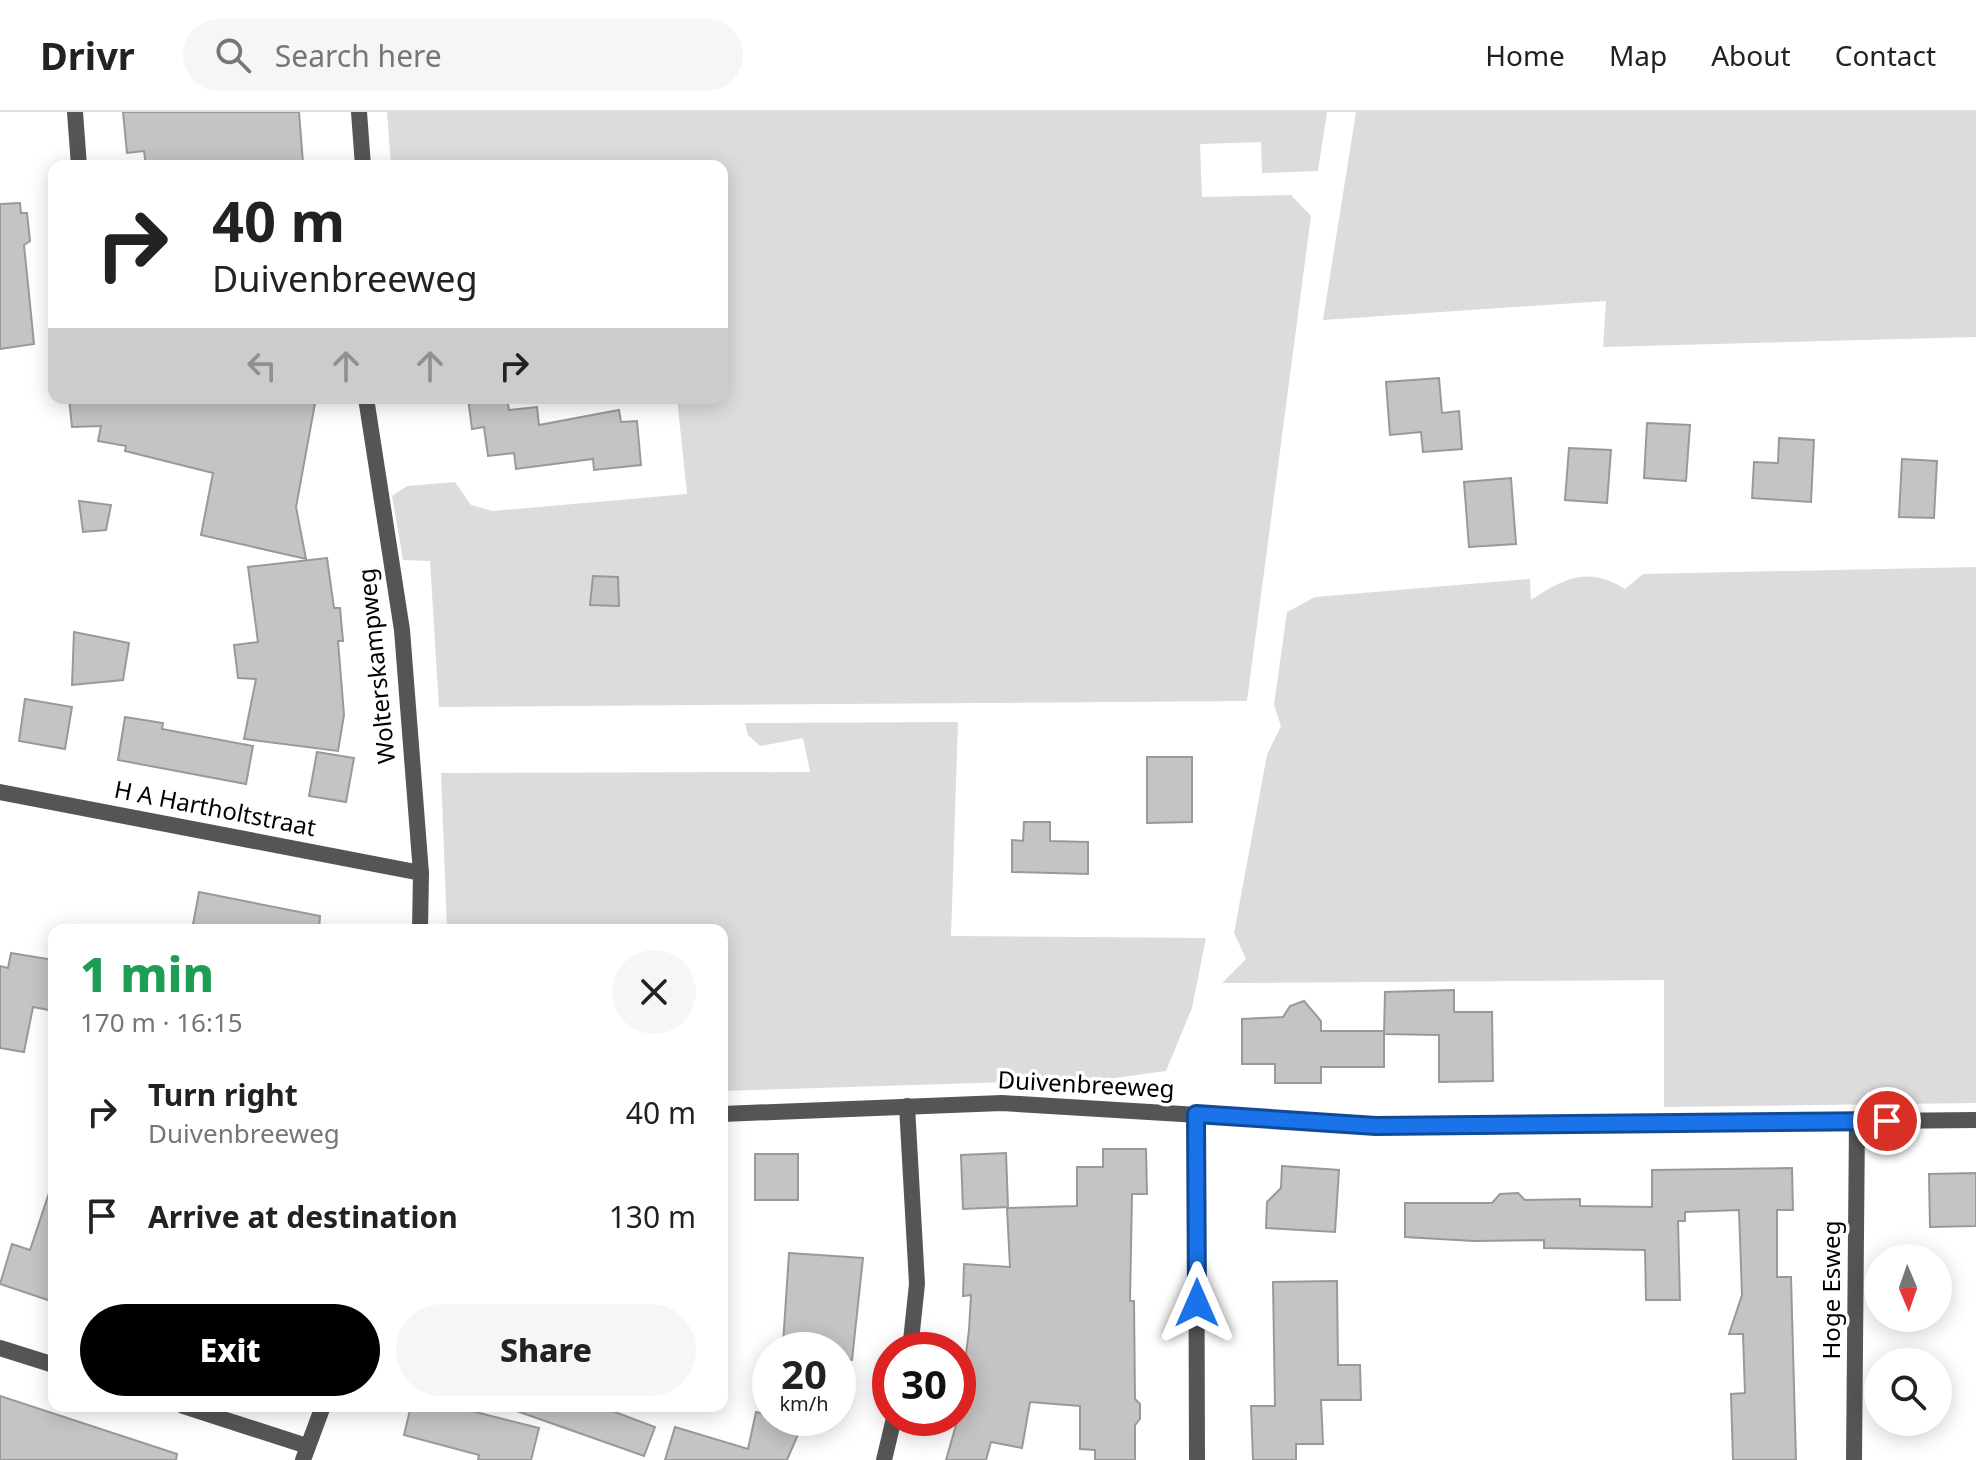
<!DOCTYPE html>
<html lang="en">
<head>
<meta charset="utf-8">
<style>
  :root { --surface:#fff; --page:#f6f6f6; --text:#222; --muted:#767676; --line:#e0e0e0; --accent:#000 }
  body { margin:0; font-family:"Noto Sans",sans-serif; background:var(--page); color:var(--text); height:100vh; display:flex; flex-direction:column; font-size:30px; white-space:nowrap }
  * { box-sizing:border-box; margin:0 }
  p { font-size:26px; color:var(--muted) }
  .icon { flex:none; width:44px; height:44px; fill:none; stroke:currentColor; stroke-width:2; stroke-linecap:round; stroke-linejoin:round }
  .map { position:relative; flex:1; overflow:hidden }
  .sheet { position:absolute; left:48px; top:812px; width:680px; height:488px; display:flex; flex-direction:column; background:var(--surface); border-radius:16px; box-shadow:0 4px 20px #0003 }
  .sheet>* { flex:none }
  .top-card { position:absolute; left:48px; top:48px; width:680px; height:244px; border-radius:16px; box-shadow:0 4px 20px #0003; background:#fff; color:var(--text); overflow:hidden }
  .needle { width:52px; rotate:178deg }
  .controls { position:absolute; left:1864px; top:1132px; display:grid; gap:16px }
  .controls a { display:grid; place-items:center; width:88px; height:88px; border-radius:50%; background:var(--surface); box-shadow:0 4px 20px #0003; font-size:40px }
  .speed { position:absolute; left:752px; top:1220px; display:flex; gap:16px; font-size:40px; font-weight:700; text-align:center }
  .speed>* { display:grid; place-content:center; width:104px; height:104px; border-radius:50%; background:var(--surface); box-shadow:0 4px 20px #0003; line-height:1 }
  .speed small { font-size:20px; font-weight:400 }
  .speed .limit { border:12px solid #d22; background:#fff; color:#111 }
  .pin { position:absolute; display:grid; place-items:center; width:68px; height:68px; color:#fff; margin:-34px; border:4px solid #fff; border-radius:50%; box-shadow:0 2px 8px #0007 }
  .me { position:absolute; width:88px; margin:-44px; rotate:0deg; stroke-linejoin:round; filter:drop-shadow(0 0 6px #0008) }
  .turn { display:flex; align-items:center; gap:28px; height:168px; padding:0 32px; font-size:36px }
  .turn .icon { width:104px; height:104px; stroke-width:2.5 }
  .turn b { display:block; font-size:56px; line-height:68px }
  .lanes { display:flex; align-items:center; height:76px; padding:0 32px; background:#0003; justify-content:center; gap:40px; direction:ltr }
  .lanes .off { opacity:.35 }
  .round { display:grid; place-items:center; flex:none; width:84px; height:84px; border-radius:42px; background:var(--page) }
  .head { display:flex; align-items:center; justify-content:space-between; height:136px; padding:0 32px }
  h1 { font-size:48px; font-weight:800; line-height:60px; color:#1e9e55 }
  .action { display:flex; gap:16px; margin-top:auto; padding:16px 32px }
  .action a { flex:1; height:92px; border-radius:48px; background:var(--accent); color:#fff; font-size:32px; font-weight:800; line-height:92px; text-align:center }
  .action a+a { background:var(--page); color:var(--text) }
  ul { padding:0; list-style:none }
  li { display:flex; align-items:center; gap:24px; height:104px; padding:0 32px }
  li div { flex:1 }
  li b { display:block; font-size:30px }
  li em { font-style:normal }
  header { display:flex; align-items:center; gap:48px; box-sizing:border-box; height:112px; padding:0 40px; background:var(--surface); border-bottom:2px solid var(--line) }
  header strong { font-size:38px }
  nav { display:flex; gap:44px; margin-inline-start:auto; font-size:28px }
  .search { width:560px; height:72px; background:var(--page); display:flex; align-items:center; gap:20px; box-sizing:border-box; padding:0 28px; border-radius:44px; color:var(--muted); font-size:30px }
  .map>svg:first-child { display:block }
  .green { fill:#dcdcdc }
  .building { fill:#c4c4c4; stroke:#999; stroke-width:2 }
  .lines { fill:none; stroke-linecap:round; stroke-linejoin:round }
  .minor { stroke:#555; stroke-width:16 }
  .route-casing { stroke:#114b97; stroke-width:20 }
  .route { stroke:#1a73e8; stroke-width:14 }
  .labels { text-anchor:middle; stroke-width:7; stroke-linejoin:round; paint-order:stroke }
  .street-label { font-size:24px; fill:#000; stroke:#fff }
</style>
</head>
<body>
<header>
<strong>Drivr</strong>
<div class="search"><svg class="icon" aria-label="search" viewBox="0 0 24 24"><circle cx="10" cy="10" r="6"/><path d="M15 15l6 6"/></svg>Search here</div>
<nav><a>Home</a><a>Map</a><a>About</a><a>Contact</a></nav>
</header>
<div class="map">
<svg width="1976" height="1348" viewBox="0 0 1976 1348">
  <rect width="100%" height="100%" fill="#fff"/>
  <!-- green -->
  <g class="green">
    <polygon points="387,0 1327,0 1318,59 1262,61 1261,30 1200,32 1202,85 1291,83 1311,104 1247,589 439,595 430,449 403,448 392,384 407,374 455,370 471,393 493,399 687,382 677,286 722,286 722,54 391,54"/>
    <polygon points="1356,0 1976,0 1976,225 1603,235 1606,189 1323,208"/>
    <path d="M1976,455V991L1664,995V868L1222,871L1246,847L1234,821L1267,643L1281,614L1274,593L1287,500L1315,485L1530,467L1531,488C1563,467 1588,453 1625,477L1643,462Z"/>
    <polygon points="958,610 951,824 1206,826 1192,896 1166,959 1108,967 722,979 722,818 447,818 441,661 810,660 803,626 760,634 748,623 745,611"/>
  </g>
  <!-- building -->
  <g class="building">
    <polygon points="123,0 299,0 303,51 146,54 144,39 127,41"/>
    <polygon points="20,91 21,101 27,101 30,129 24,133 34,232 0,237 0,92"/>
    <polygon points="1439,266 1442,301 1459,299 1462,337 1423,340 1421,320 1390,323 1386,270"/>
    <polygon points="69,286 316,286 296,395 306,447 201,423 213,361 125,339 126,334 98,329 101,314 72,315"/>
    <polygon points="468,286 507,286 509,298 537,295 539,313 619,298 621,310 637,309 641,353 594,358 593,347 516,357 514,341 488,344 484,315 472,317"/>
    <polygon points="1647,311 1690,313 1686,369 1644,366"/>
    <polygon points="1779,326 1814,328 1811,390 1752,386 1754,350 1778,351"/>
    <polygon points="1569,336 1611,338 1607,391 1565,388"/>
    <polygon points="1902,347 1937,349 1934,406 1899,405"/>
    <polygon points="1511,366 1516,432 1469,435 1464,370"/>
    <polygon points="79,389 111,393 106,418 83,420"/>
    <polygon points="327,446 334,496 340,496 343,529 338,529 344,603 338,639 244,627 256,567 238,566 234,533 258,530 248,455"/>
    <polygon points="593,464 618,465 619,494 590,493"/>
    <polygon points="74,520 129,531 123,568 72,573"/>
    <polygon points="25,587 72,595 65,637 19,629"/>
    <polygon points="125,605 163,611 162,617 253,634 246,672 118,648"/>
    <polygon points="317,640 354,646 346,690 309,684"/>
    <polygon points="1147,645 1192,645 1192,710 1147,711"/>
    <polygon points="1024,710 1050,710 1050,729 1088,730 1088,762 1012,760 1012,728 1023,729"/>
    <polygon points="199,780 320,804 319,818 192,818"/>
    <polygon points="11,841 54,848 54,899 33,895 24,940 0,936 0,854 8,856"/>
    <polygon points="1454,878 1454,900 1492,900 1493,969 1439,970 1439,923 1384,922 1385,880"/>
    <polygon points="1304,889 1321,909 1321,919 1384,919 1384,955 1321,955 1321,971 1275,971 1275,952 1242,952 1242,907 1283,905 1290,894"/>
    <polygon points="1103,1037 1146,1037 1147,1082 1132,1082 1130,1189 1134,1189 1135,1287 1140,1292 1140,1307 1135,1313 1135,1348 1095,1348 1095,1338 1080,1337 1080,1294 1030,1290 1022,1336 991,1330 986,1348 946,1348 958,1306 969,1218 971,1183 963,1184 964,1152 1010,1155 1007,1096 1077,1094 1077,1055 1103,1055"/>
    <polygon points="1006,1041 1008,1095 963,1097 961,1043"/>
    <rect x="755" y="1042" width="43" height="46"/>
    <polygon points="1282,1054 1339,1058 1335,1120 1266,1116 1267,1090 1281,1076"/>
    <polygon points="1792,1056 1793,1098 1777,1098 1777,1165 1791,1165 1796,1348 1733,1348 1731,1282 1745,1281 1743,1222 1729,1222 1742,1183 1739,1098 1685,1100 1685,1109 1678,1109 1680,1188 1646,1188 1645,1138 1544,1136 1544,1128 1474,1129 1405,1125 1405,1091 1492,1091 1500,1082 1518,1081 1525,1088 1580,1087 1580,1094 1652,1095 1652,1058"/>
    <polygon points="1976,1061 1976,1114 1930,1115 1929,1062"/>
    <polygon points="49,1081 54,1082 54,1190 0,1172 12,1132 30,1138"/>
    <polygon points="789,1141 863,1146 852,1248 838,1245 838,1238 808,1238 783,1232"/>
    <polygon points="1337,1169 1338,1253 1360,1253 1361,1288 1321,1288 1323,1332 1296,1332 1296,1348 1253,1348 1251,1294 1275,1294 1273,1170"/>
    <polygon points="0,1284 177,1342 176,1348 0,1348"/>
    <polygon points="411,1294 452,1294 539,1316 531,1348 478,1348 479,1343 404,1323"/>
    <polygon points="515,1294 599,1294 655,1315 644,1344 514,1298"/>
    <polygon points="756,1300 803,1311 787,1348 665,1348 675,1315 748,1337"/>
  </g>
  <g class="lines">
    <!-- minor -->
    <g class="minor">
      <polyline points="75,0 79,54"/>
      <polyline points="359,0 363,54"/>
      <polyline points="366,286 402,518 421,761 420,818"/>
      <polyline points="0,680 421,761"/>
      <polyline points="907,994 917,1172 910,1238"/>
      <polyline points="722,1002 1002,991 1376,1014 1976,1008"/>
      <polyline points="1196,1002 1197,1348"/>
      <polyline points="0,1236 54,1253"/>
      <polyline points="183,1294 307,1334"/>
      <polyline points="303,1348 323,1294"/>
      <polyline points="884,1348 894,1306"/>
      <polyline points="1854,1348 1857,1009"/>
    </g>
  </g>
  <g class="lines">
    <!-- route casing -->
    <g class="route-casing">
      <polyline id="route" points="1197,1191 1196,1002 1376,1014 1887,1009"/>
    </g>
    <!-- route -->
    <use href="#route" class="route"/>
  </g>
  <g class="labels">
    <!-- street labels -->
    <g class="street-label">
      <text transform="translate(377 554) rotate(-96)" y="8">Wolterskampweg</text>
      <text transform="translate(215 697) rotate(11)" y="8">H A Hartholtstraat</text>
      <text transform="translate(1086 973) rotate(3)" y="8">Duivenbreeweg</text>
      <text transform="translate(1832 1178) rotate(-90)" y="8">Hoge Esweg</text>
    </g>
  </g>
</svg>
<div class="controls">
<a><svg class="needle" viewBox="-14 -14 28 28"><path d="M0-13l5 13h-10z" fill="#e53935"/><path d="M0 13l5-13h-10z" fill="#767676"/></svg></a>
<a><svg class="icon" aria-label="search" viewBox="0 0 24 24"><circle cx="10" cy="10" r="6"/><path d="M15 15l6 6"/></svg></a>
</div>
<div class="speed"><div>20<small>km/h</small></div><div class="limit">30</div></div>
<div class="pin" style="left:1887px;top:1009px;background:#d93025"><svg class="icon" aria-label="arrive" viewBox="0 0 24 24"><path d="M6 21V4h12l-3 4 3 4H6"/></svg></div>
<svg class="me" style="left:1197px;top:1191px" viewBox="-20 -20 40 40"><path d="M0-17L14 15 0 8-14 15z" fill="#1a73e8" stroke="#fff" stroke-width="4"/></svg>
<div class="top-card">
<div class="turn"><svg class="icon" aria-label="right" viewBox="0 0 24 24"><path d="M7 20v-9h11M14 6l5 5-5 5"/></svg><div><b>40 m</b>Duivenbreeweg</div></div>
<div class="lanes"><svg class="icon off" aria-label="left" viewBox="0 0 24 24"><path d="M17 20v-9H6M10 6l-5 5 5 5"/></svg><svg class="icon off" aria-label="ahead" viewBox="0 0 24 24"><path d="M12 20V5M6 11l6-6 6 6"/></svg><svg class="icon off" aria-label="ahead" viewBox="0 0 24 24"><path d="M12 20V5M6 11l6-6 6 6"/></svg><svg class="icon" aria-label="right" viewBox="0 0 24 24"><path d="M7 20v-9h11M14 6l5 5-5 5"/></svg></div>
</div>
<section class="sheet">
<div class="head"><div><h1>1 min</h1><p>170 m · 16:15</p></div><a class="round"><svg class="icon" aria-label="close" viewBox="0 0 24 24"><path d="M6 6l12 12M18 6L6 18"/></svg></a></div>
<ul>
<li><svg class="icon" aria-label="right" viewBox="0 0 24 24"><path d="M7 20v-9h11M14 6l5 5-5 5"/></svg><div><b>Turn right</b><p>Duivenbreeweg</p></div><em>40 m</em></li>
<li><svg class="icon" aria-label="arrive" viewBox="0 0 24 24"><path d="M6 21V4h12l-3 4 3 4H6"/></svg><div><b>Arrive at destination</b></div><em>130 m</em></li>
</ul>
<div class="action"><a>Exit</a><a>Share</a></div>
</section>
</div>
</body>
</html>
